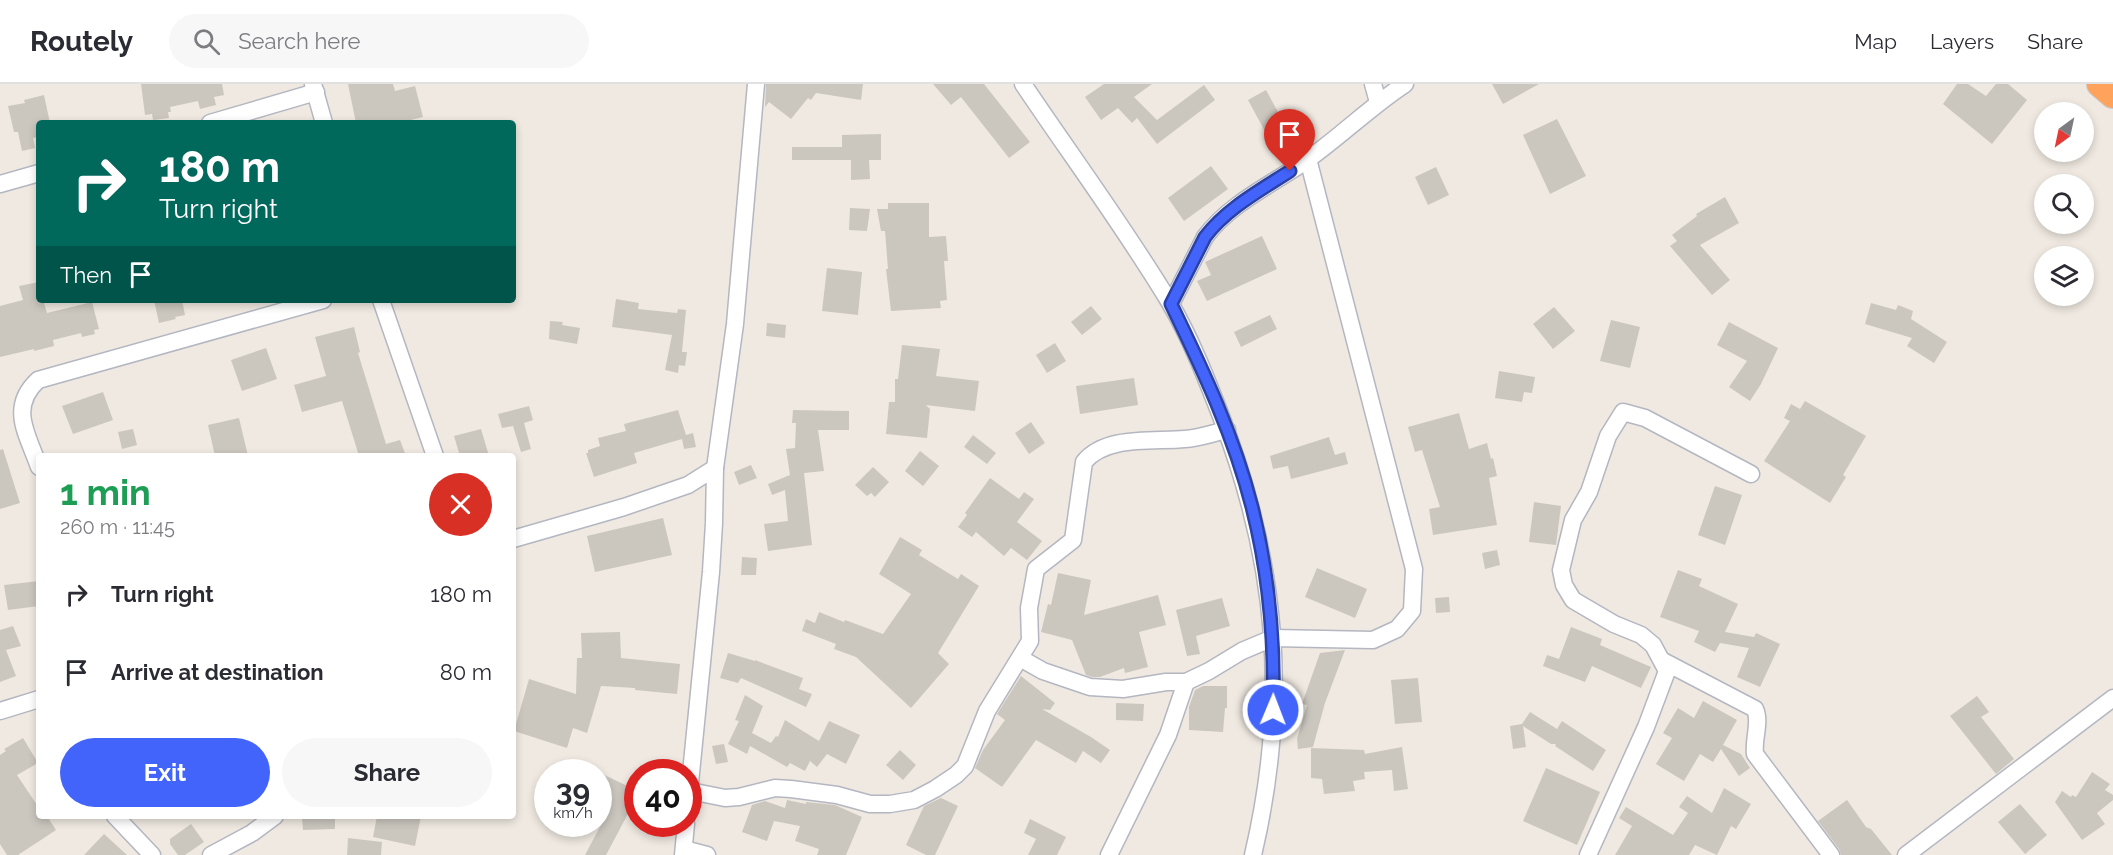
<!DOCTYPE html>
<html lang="en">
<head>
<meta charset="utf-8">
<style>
  :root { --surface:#fff; --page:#f7f7f7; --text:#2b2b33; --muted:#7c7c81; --line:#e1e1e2; --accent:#4264fb }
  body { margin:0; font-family:Raleway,sans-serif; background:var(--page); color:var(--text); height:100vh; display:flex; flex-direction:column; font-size:22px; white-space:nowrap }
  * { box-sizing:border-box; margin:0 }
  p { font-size:20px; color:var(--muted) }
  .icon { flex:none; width:33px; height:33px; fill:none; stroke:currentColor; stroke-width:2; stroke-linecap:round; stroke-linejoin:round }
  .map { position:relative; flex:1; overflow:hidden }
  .drawer { position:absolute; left:36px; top:369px; width:480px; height:366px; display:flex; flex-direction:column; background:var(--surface); border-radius:6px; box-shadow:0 3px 9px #0003 }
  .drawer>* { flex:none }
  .top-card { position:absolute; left:36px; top:36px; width:480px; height:183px; border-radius:6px; box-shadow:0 3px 9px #0003; background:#00695c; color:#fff; overflow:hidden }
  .needle { width:39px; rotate:213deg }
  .tools { position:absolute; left:2034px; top:18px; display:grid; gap:12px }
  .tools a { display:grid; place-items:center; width:60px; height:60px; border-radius:50%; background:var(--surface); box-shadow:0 3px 9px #0003; font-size:30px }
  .speed { position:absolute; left:534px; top:675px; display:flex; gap:12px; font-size:30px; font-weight:700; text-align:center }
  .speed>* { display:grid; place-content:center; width:78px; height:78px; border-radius:50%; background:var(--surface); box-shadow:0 3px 9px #0003; line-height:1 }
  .speed small { font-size:15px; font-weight:400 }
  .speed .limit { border:9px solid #d22; background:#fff; color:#111 }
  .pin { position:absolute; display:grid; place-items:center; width:51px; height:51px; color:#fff; margin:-62px -26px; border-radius:50% 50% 50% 0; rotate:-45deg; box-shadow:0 0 6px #0007 }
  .pin .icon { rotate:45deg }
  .me { position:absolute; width:66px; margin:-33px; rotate:1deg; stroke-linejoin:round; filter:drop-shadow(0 0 4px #0008) }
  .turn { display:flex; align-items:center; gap:21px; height:126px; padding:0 24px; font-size:27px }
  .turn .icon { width:78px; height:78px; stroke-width:2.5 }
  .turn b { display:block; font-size:42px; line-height:51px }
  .then { display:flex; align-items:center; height:57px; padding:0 24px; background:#0003; gap:12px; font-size:22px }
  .round { display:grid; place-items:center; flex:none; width:63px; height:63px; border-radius:32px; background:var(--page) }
  .summary { display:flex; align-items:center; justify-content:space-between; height:102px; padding:0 24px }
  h1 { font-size:36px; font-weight:700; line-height:45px; color:#1e9e55 }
  .action { display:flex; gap:12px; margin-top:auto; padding:12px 24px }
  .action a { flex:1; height:69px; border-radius:36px; background:var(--accent); color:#fff; font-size:24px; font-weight:700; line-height:69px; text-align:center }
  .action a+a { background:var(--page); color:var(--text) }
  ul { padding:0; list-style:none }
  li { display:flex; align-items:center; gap:18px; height:78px; padding:0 24px }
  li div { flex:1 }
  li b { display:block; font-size:22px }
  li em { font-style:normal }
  header { display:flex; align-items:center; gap:36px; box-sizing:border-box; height:84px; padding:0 30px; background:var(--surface); border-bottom:2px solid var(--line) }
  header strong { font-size:28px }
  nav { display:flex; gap:33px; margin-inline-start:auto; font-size:21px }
  .search { width:420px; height:54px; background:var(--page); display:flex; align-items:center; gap:15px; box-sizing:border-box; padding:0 21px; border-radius:33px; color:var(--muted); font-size:22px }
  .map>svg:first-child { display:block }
  .building { fill:#cbc7bf }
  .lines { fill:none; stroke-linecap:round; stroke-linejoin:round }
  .minor-casing { stroke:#b4b7c1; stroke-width:19 }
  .highway-casing { stroke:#c9c9c9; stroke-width:28 }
  .minor { stroke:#fff; stroke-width:16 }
  .highway { stroke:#ffa35c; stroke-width:26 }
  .route-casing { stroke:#2b41a3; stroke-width:15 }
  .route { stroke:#4264fb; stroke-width:10 }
</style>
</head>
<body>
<header>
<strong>Routely</strong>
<div class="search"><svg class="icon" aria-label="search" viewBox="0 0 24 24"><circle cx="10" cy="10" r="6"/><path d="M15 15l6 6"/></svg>Search here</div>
<nav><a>Map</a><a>Layers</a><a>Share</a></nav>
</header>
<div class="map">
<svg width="2113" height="771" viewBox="0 0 2113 771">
  <rect width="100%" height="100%" fill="#efe9e1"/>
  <!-- building -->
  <g class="building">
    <polygon points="141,0 222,0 224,11 214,13 216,21 200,25 198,17 170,23 171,28 168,28 169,34 153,36 152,30 145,31"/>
    <polygon points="348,0 393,0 395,7 415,2 423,33 399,39 356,39"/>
    <polygon points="766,0 863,0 861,16 816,9 811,16 808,14 791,35 769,18 765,23"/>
    <polygon points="933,0 984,0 1030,58 1009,74 961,13 951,21"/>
    <polygon points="1104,0 1152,0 1134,13 1157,36 1204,1 1215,16 1157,60 1137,34 1132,39 1118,24 1101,36 1085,13"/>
    <polygon points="1492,0 1539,0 1503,20"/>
    <polygon points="1957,0 1968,0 1986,12 1996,0 2008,0 2027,16 1992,60 1943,20"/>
    <polygon points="1266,6 1285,41 1267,51 1248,16"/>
    <polygon points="44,11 50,39 39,39 39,53 33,54 35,64 22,67 18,48 14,48 8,22 25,19 24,16"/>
    <polygon points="1557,35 1586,92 1550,110 1523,51"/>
    <polygon points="881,50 881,76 869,76 870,95 851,96 851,76 792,76 792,63 842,63 842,51"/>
    <polygon points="1211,82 1228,105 1184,137 1168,114"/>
    <polygon points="1436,83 1449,111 1428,121 1415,93"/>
    <polygon points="1725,113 1739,139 1700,161 1730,196 1712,211 1670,162 1677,157 1672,151 1697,132 1696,130"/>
    <polygon points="888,119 929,119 929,153 946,152 948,177 944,177 947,216 940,217 941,224 891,227 886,185 888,185 885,147 881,147 877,125 888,125"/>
    <polygon points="850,124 870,125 867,147 849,146"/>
    <polygon points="1262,152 1277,185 1207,217 1197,197 1211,191 1205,178"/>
    <polygon points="827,184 862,188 858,231 822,227"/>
    <polygon points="39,198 39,216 43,216 47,229 92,218 99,245 94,246 95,250 82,253 81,249 53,256 54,262 34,267 34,265 0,273 0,222 23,216 19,202"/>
    <polygon points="616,215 639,219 638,225 677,229 678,225 686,226 682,268 687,268 685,282 679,281 678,289 665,286 672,251 612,243"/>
    <polygon points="154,216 182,216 185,231 175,233 176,235 159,239"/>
    <polygon points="1871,219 1896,226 1898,221 1913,227 1911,235 1947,258 1934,279 1907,262 1912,254 1865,240"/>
    <polygon points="1091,222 1102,235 1082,251 1071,238"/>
    <polygon points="1554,223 1575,247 1553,265 1533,240"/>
    <polygon points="1270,231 1277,245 1241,263 1234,248"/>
    <polygon points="1611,236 1640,243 1630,284 1600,277"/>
    <polygon points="550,237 563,238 562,241 580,244 577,260 549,255"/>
    <polygon points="1729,238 1778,264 1761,300 1750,317 1729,303 1747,277 1717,261"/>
    <polygon points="767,239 786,241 785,254 766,252"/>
    <polygon points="354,243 360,268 358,269 386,360 400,356 406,372 359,372 342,317 302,328 294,301 326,292 315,253"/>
    <polygon points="1055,259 1066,277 1047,289 1036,271"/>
    <polygon points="902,261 940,265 936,292 979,297 975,327 926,321 930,325 927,354 886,350 889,318 895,318 895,295 898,295"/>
    <polygon points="266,264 277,295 242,307 231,276"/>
    <polygon points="1499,287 1535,293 1532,309 1524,308 1522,318 1495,314"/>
    <polygon points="1134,294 1138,321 1080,330 1076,302"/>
    <polygon points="103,308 113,336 73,350 62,322"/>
    <polygon points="1805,317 1866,352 1843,391 1846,393 1830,419 1764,377 1790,337 1784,334 1791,320 1800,325"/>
    <polygon points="529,322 533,336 524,339 531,365 521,368 513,342 502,344 498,330"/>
    <polygon points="678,326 686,351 693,349 696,363 684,365 682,355 634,369 637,379 594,393 586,369 588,369 588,366 600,362 598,354 626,347 624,340"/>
    <polygon points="793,326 849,327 849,346 818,346 824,387 804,389 812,461 768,467 764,440 788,437 785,406 772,411 768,400 790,391 786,365 795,364 796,339 792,339"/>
    <polygon points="1459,329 1469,365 1487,359 1491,375 1493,374 1497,392 1489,394 1497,441 1433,451 1429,425 1440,423 1422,366 1415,368 1408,343"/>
    <polygon points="239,334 248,372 215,372 208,341"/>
    <polygon points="1031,338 1045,359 1029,370 1015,349"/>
    <polygon points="133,345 137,361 122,365 118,348"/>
    <polygon points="481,345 489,372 460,372 454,352"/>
    <polygon points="973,351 996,369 987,380 964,363"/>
    <polygon points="1329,353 1335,371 1345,368 1348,380 1291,395 1288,382 1273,385 1270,372"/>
    <polygon points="3,365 20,419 0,425 0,366"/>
    <polygon points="920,367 939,382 923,402 905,387"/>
    <polygon points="751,381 757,394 739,401 734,388"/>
    <polygon points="873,383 889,398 875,413 871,409 867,412 855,401"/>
    <polygon points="990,394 1019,415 1024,408 1034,415 1017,438 1042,457 1027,476 1011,464 1004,472 976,448 972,453 958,443 967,431 965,429"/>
    <polygon points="1715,402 1742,411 1725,461 1698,451"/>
    <polygon points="1534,418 1561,422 1556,461 1529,458"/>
    <polygon points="663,434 672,471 595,488 587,452"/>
    <polygon points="900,453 922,466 919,471 958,495 961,490 979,502 938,569 949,580 911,624 856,573 834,565 836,560 802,547 806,535 815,539 819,528 844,538 845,536 883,550 911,510 879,490"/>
    <polygon points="1497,466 1500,481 1485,485 1482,469"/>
    <polygon points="742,473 757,474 756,491 741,491"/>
    <polygon points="1317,484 1367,505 1355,534 1305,513"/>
    <polygon points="1678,486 1702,495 1699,502 1738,520 1725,548 1754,553 1756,549 1780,560 1760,603 1737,593 1749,564 1720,559 1715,568 1694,558 1699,547 1660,533"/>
    <polygon points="1058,489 1091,496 1084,531 1158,511 1166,541 1139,548 1148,583 1125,589 1124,584 1100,593 1092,593 1086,591 1072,556 1041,548 1048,520 1051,521"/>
    <polygon points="39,497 39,522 8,526 4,501"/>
    <polygon points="1449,513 1450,528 1436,529 1435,514"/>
    <polygon points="1222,514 1230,542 1196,552 1200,570 1187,572 1176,526"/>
    <polygon points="13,542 21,562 6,566 16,592 0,598 0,546"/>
    <polygon points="1571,543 1602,555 1600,561 1651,583 1641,604 1592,582 1585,598 1543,582 1547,571 1559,575"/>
    <polygon points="620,548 621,574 680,580 677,610 635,606 635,604 601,602 587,649 573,644 567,664 514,647 529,595 576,610 577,574 582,574 581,549"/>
    <polygon points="1345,566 1325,619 1313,663 1298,665 1297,655 1307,621 1302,620 1320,569"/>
    <polygon points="728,569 755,577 755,576 803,594 799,605 812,610 806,623 741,594 738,599 720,594"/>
    <polygon points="1021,592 1055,619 1050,626 1042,625 1091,653 1110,666 1101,679 1083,667 1076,679 1036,656 1002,703 975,684 983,666 1005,636 997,630"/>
    <polygon points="1418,594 1422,638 1395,640 1391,596"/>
    <polygon points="1203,602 1227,602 1227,624 1225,624 1223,648 1189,646 1189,623 1195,606"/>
    <polygon points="745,611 763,622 752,649 771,659 776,652 778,653 785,636 819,657 829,637 860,651 846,680 827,670 817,683 810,677 805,687 790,679 787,683 750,662 747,670 728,660 739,637 735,636"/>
    <polygon points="1977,612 1989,628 1981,633 2014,675 1996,690 1950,632"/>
    <polygon points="1703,617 1737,636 1723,661 1741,670 1750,684 1739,692 1721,665 1713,678 1700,670 1684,697 1656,680 1672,654 1663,649 1678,624 1694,634"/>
    <polygon points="1116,619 1144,620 1143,637 1116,636"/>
    <polygon points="1530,628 1557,645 1562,637 1606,666 1593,687 1555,662 1556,660 1551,660 1523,642 1526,663 1513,665 1510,642 1522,640"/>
    <polygon points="23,654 38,679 17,691 39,724 39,732 47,732 56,746 18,771 7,771 0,760 0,671 6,667 4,665"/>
    <polygon points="724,660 728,678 716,680 712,662"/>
    <polygon points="1402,663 1408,705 1394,707 1392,686 1364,688 1365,695 1353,697 1355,707 1324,710 1322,695 1311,694 1311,664 1364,666 1365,670"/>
    <polygon points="900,666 916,681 903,696 886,681"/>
    <polygon points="1546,684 1600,708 1577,761 1523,737"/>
    <polygon points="598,688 638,707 638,711 606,771 585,771 610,724 598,719"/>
    <polygon points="2092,688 2110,700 2105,706 2113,711 2113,716 2097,729 2105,740 2082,756 2055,718 2062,707 2071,713 2072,711 2076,713"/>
    <polygon points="1724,704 1751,720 1736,745 1731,742 1717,771 1695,761 1689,771 1615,771 1632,742 1619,734 1626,723 1673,751 1688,729 1679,723 1687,712 1712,729"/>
    <polygon points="941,714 958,722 935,771 926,771 906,761 924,722"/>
    <polygon points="787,716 806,720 806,718 835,721 862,733 846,771 817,771 819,765 795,757 800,742 774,737 767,757 742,748 752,721 765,717 785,724"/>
    <polygon points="1847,716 1866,743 1871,745 1892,771 1841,771 1839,765 1818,737"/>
    <polygon points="2020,720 2047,751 2025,770 1998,738"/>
    <polygon points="377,732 421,732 415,762 373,753"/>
    <polygon points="335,733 335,745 303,746 302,734"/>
    <polygon points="1030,735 1066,753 1057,771 1028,771 1036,755 1024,749"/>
    <polygon points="191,740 204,758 185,771 178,771 170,760 170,755"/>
    <polygon points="104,750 127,771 84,771"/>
    <polygon points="348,754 382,758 381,771 347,771"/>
  </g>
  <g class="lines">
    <!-- minor casing -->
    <g class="minor-casing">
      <g id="minor">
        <polyline points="313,0 324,39"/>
        <path d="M1023,0C1072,73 1125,144 1170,219C1191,255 1207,296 1222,335C1278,482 1289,618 1253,771"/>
        <polyline points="1373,0 1378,18"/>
        <polyline points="210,39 316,8"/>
        <polyline points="0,100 39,89"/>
        <polyline points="381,216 435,372"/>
        <path d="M1171,220L1205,153C1230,119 1273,100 1307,76C1341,52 1370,23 1405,0"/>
        <path d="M39,383C28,351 8,324 38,296L323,216"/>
        <polyline points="513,455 624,423 688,401 715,384"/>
        <polyline points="1020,574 1043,587 1090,603 1123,605 1166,598 1186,598 1209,587 1242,567 1273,554 1373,556 1397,545 1412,527 1414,485 1308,75"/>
        <path d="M1663,577L1755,625C1761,638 1753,655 1755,670L1831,771"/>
        <polyline points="0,627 39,615"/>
        <path d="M690,707L725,714L739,713L775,704L791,705L837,711L870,720H890L914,716L935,705L956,691L965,682L987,627L1030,557L1029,524L1036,485L1073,456L1084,378C1106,351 1154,358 1185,355C1199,354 1213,349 1227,346"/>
        <polyline points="688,719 711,488 714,439 715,384 735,240 756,0"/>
        <polyline points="115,732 152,771"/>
        <polyline points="684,765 707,771"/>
        <polyline points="211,771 252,749 275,732"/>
        <polyline points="683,771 686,740"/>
        <polyline points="1109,771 1168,651 1186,598"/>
        <polyline points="1588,771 1646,643 1667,587 1653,561 1641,551 1614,540 1573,516 1564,501 1561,486 1573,436 1589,408 1608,352 1623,328 1645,334 1751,390"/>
        <polyline points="1906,771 2113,614"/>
      </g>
    </g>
    <!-- highway casing -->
    <g class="highway-casing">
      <polyline id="highway" points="2100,0 2113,11"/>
    </g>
    <!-- minor -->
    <use href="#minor" class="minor"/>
    <!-- highway -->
    <use href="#highway" class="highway"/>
  </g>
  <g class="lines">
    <!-- route casing -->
    <g class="route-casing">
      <path id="route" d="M1273,626C1275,558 1269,490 1252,423C1234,352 1203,286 1171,220L1205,153C1227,124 1261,106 1290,87"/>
    </g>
    <!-- route -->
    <use href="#route" class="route"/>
  </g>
</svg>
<div class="tools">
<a><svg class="needle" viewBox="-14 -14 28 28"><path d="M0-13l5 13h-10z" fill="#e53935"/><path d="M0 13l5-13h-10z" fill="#7c7c81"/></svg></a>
<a><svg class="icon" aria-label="search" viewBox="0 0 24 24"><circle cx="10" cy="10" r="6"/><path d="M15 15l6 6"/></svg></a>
<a><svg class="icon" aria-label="layers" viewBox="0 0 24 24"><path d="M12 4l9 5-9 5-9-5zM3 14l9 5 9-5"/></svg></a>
</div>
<div class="speed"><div>39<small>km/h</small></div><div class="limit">40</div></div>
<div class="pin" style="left:1290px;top:87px;background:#d93025"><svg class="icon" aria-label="arrive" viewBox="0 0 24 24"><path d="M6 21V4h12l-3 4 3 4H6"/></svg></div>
<svg class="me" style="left:1273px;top:626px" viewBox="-20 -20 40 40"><circle r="17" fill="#4264fb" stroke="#fff" stroke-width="3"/><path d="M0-11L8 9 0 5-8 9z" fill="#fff"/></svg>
<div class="top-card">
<div class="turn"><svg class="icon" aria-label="right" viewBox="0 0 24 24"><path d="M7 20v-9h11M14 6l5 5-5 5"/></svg><div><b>180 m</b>Turn right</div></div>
<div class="then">Then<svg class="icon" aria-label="arrive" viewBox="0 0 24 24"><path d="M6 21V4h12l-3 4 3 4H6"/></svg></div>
</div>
<section class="drawer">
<div class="summary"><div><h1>1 min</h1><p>260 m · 11:45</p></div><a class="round" style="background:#d93025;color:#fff"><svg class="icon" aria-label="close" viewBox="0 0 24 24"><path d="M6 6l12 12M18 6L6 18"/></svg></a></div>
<ul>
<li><svg class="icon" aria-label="right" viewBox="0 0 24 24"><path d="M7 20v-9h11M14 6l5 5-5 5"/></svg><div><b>Turn right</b></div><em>180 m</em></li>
<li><svg class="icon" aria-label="arrive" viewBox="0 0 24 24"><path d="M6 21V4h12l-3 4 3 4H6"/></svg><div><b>Arrive at destination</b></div><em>80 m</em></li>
</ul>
<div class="action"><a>Exit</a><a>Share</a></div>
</section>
</div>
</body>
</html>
